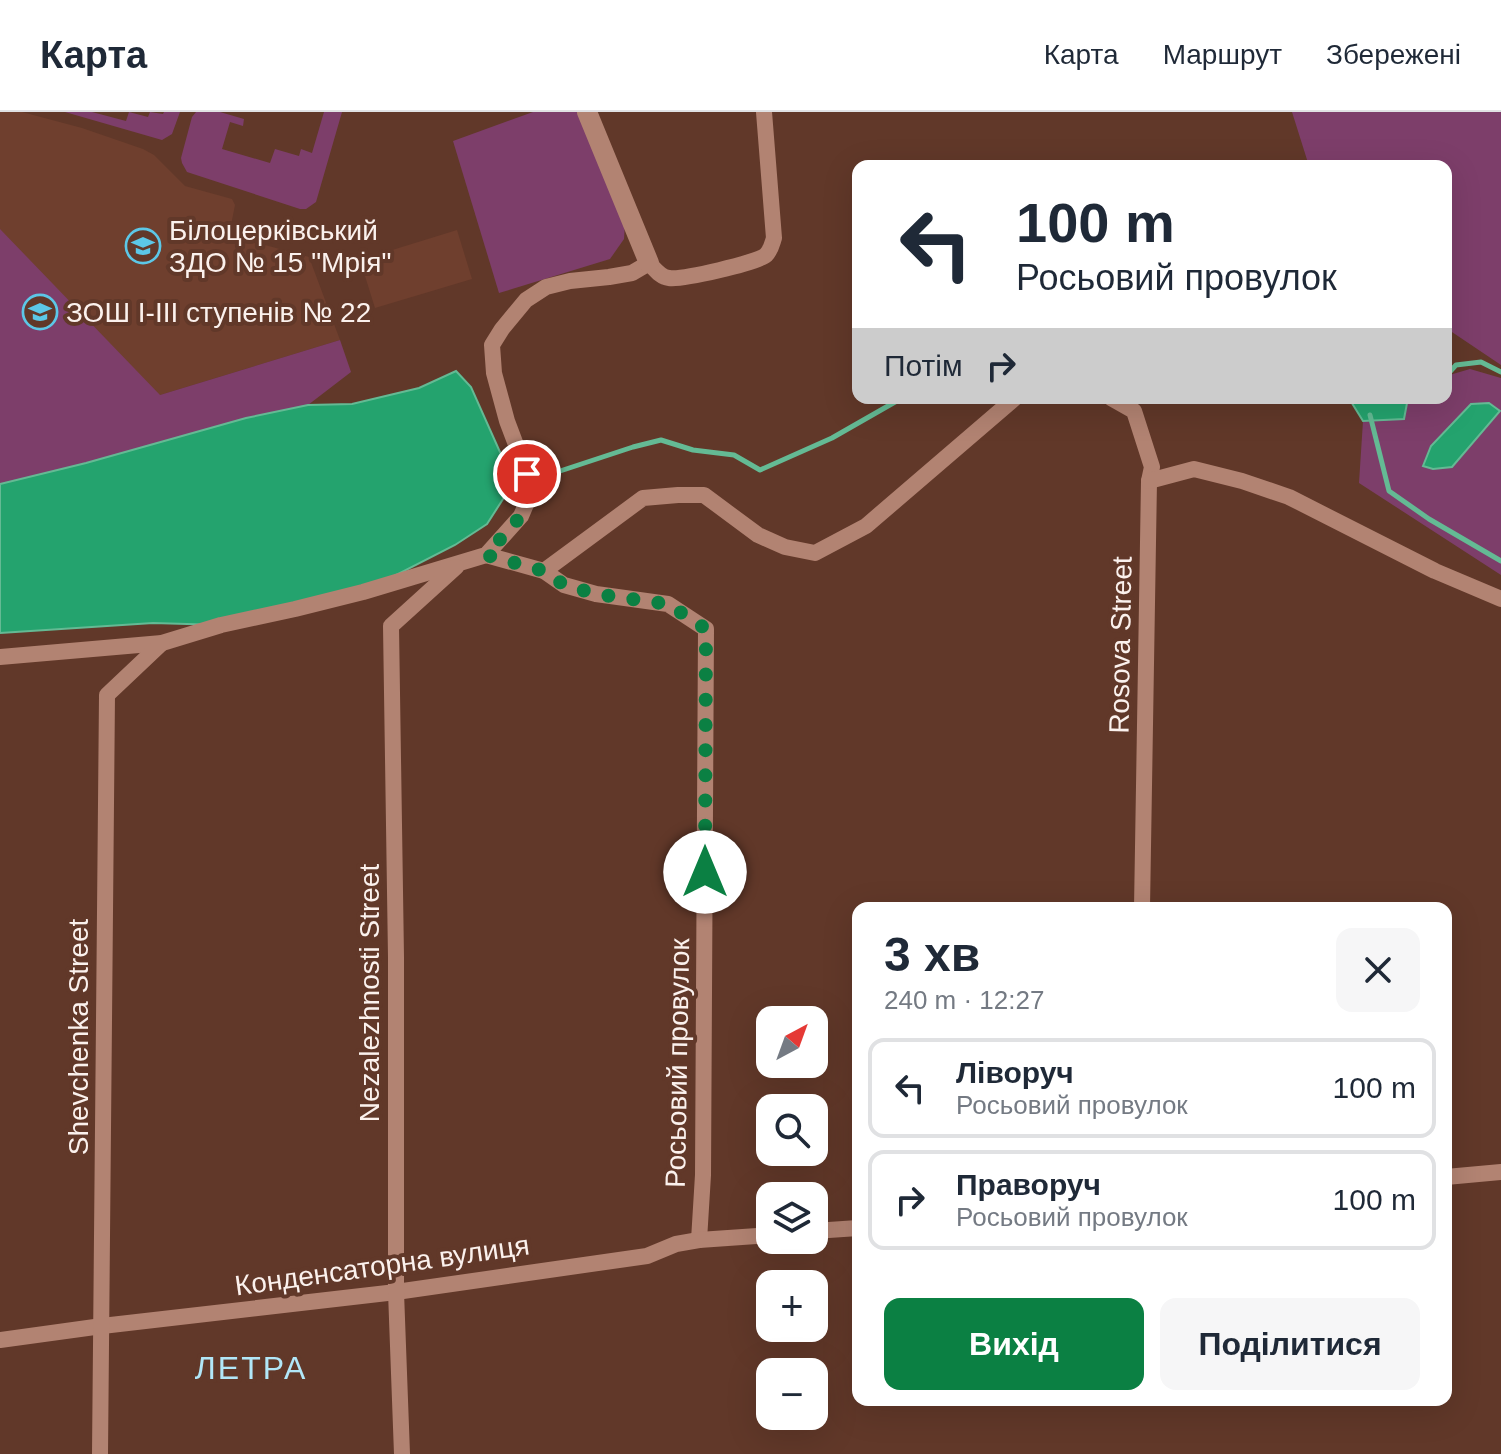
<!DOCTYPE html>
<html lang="uk">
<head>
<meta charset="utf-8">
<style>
  :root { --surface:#fff; --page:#f6f6f7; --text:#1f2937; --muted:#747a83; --line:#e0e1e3; --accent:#0b8043 }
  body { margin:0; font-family:Arial,sans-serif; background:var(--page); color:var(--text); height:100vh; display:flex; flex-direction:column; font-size:30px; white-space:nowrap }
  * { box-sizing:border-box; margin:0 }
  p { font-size:26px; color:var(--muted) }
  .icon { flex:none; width:44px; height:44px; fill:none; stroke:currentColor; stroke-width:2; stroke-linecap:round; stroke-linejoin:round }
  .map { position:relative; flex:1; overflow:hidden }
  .drawer { position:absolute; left:852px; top:790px; width:600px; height:504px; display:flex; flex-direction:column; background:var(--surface); border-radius:16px; box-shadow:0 8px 32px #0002 }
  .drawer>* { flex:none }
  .guide { position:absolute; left:852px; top:48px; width:600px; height:244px; border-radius:16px; box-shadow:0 8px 32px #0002; background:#fff; color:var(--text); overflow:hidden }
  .needle { width:52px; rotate:41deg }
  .tools { position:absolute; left:756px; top:894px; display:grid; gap:16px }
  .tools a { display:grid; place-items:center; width:72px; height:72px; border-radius:16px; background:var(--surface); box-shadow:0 8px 32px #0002; font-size:40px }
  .pin { position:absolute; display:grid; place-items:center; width:68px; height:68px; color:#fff; margin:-34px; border:4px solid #fff; border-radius:50%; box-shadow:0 2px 8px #0007 }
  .me { position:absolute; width:88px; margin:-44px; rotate:0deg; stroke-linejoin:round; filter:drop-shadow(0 0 6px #0008) }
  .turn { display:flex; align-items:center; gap:28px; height:168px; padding:0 32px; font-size:36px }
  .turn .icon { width:104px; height:104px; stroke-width:2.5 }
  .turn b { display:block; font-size:56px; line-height:68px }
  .then { display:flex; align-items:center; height:76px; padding:0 32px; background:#0003; gap:16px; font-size:30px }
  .round { display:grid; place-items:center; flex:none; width:84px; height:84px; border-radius:16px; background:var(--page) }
  .summary { display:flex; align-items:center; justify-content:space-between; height:136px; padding:0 32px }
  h1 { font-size:48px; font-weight:700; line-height:60px }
  .cta { display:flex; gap:16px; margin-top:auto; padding:16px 32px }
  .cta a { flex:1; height:92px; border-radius:16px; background:var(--accent); color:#fff; font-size:32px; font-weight:700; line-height:92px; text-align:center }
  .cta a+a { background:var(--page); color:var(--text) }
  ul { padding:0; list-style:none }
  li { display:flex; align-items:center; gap:24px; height:100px; margin:0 16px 12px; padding:0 16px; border:4px solid var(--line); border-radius:16px }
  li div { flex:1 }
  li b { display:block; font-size:30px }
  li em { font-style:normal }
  header { display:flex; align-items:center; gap:48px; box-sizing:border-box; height:112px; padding:0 40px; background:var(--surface); border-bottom:2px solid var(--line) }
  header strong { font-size:38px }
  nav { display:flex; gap:44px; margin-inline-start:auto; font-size:28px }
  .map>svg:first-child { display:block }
  .built { fill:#6f3f2e }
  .green { fill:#7d3e6a }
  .water { fill:#24a36e; stroke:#64ba94; stroke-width:2 }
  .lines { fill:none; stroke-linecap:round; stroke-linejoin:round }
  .stream { stroke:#64ba94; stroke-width:5 }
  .minor { stroke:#b28372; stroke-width:16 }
  .tertiary { stroke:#b28372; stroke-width:20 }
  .route { stroke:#0b8043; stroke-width:14; stroke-dasharray:0 25.2 }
  .labels { text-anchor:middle; stroke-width:8; stroke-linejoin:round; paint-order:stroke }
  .poi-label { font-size:28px; fill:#fbf1ed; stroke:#613829; text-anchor:start }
  .street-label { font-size:28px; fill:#fbf1ed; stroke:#613829 }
  .quarter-label { font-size:32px; letter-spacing:2px; fill:#b1e7f8; stroke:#613829 }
</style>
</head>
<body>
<header>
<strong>Карта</strong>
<nav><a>Карта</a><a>Маршрут</a><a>Збережені</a></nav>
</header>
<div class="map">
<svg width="1501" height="1342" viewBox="0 0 1501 1342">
  <rect width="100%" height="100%" fill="#613829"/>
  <!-- built -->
  <g class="built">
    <polygon points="0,0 22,0 82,16 143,37 154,43 185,74 232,87 235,93 229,123 309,145 340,228 160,283 0,327"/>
    <polygon points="457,118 472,167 375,196 360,148"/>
  </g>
  <!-- green -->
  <g class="green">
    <polygon points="65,0 92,0 126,9 129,0 148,5 150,0 163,2 164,0 180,0 172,22 162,28"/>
    <polygon points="196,0 220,0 244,7 243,14 230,10 222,37 270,51 275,37 299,44 301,37 312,41 324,0 342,0 316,90 306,97 300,97 187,60 182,51 181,46 192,5"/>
    <polygon points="533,0 580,0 625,110 624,127 610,147 499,181 453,29"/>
    <polygon points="1292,0 1501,0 1501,253 1446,216 1446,54 1309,54"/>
    <polygon points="0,117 160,283 340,228 351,260 308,293 246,306 86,351 0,372"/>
    <polygon points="1470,257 1501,266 1501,463 1359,371 1363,309 1404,307 1408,286 1446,286 1446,264"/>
  </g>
  <!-- water -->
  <g class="water">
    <polygon points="456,259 471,275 504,349 505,384 487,412 455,433 363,480 221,513 153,511 0,521 0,372 86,351 246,306 308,293 352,292 419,276"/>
    <polygon points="1346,286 1408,286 1404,307 1363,309 1350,288"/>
    <polygon points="1489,291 1500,299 1452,355 1433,357 1423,354 1431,334 1471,292"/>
  </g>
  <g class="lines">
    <!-- stream -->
    <g class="stream">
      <polyline points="1446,264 1456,253 1481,250 1501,260"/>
      <polyline points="1370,303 1389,379 1429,407 1501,449"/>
      <polyline points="499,374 551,362 633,335 661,328 693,338 734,343 760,358 832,326 902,286"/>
    </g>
    <!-- minor -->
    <g class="minor">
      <polyline points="1111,286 1134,299 1152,355 1149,369 1142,796"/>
      <polyline points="1149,369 1194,357 1242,369 1289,385 1435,459 1501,487"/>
      <polyline points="486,443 544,459 564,473 596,482 668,492 706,517 703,1063 699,1128"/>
      <polyline points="544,459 643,386 678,383 704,383 758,423 785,435 815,441 866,414 1015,286"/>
      <path d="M0,545L162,531L221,513L295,497L363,480L486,443L521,404L530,383L527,362L507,309L494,261L492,233L502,217L526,188L546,175L570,169L609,165L632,161L649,151C655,157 660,165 669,166C682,168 757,151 766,143C771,138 772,132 774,126L764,0"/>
      <polyline points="1446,1065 1501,1060"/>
      <polyline points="814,1119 858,1116"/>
      <polyline points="0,1228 102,1214 396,1180 647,1144 676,1132 699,1128 770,1123"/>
      <polyline points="100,1342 107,583 162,531"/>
      <polyline points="402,1342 396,1180 396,845 391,514 456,455"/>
    </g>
    <!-- tertiary -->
    <polyline class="tertiary" points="587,0 649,151"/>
  </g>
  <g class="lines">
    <!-- route -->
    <polyline class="route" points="527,362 530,383 521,404 486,443 544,459 564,473 596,482 668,492 706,517 705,760"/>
  </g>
  <!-- icons -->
  <defs>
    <g id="school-ring" transform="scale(1.8)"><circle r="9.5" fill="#613829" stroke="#5cc7e7" stroke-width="1.5"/><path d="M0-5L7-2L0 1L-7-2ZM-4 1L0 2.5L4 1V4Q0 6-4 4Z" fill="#5cc7e7"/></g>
  </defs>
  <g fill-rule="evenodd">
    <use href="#school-ring" x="143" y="134"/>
    <use href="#school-ring" x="40" y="200"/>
  </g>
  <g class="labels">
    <!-- poi labels -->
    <g class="poi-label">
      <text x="169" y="128">Білоцерківський<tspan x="169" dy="32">ЗДО № 15 "Мрія"</tspan></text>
      <text x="66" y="210">ЗОШ І-ІІІ ступенів № 22</text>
    </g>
    <!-- street labels -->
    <g class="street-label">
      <text transform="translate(1120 533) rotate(-89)" y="10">Rosova Street</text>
      <text transform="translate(369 881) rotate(-90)" y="10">Nezalezhnosti Street</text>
      <text transform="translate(78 925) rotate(-90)" y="10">Shevchenka Street</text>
      <text transform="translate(677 951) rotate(-89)" y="10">Росьовий провулок</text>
      <text transform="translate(382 1153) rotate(-8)" y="10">Конденсаторна вулиця</text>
    </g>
    <!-- quarter labels -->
    <g class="quarter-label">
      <text x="251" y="1267">ЛЕТРА</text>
    </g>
  </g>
</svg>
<div class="tools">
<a><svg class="needle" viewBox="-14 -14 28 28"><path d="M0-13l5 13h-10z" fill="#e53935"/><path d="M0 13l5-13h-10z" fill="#747a83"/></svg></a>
<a><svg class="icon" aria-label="search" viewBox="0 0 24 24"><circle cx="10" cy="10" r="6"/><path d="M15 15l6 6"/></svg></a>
<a><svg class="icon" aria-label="layers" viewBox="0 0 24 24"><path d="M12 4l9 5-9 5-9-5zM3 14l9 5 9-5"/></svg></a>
<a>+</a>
<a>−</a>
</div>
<div class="pin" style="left:527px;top:362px;background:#d93025"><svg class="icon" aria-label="arrive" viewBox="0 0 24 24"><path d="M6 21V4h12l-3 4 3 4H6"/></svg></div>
<svg class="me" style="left:705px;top:760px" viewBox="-20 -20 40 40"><circle r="19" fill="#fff"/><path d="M0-13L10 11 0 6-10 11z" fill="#0b8043"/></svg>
<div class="guide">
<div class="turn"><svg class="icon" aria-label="left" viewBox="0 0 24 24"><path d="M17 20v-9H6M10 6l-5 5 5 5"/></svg><div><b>100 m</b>Росьовий провулок</div></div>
<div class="then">Потім<svg class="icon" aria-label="right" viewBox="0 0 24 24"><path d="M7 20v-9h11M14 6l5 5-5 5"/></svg></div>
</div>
<section class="drawer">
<div class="summary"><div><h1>3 хв</h1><p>240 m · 12:27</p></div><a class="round"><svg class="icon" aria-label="close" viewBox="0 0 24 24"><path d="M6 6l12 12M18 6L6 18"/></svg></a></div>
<ul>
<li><svg class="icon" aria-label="left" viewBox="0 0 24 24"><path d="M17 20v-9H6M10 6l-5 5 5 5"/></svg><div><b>Ліворуч</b><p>Росьовий провулок</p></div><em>100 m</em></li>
<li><svg class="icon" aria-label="right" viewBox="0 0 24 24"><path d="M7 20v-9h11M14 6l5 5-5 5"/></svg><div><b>Праворуч</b><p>Росьовий провулок</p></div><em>100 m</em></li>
</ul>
<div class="cta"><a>Вихід</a><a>Поділитися</a></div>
</section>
</div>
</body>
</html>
